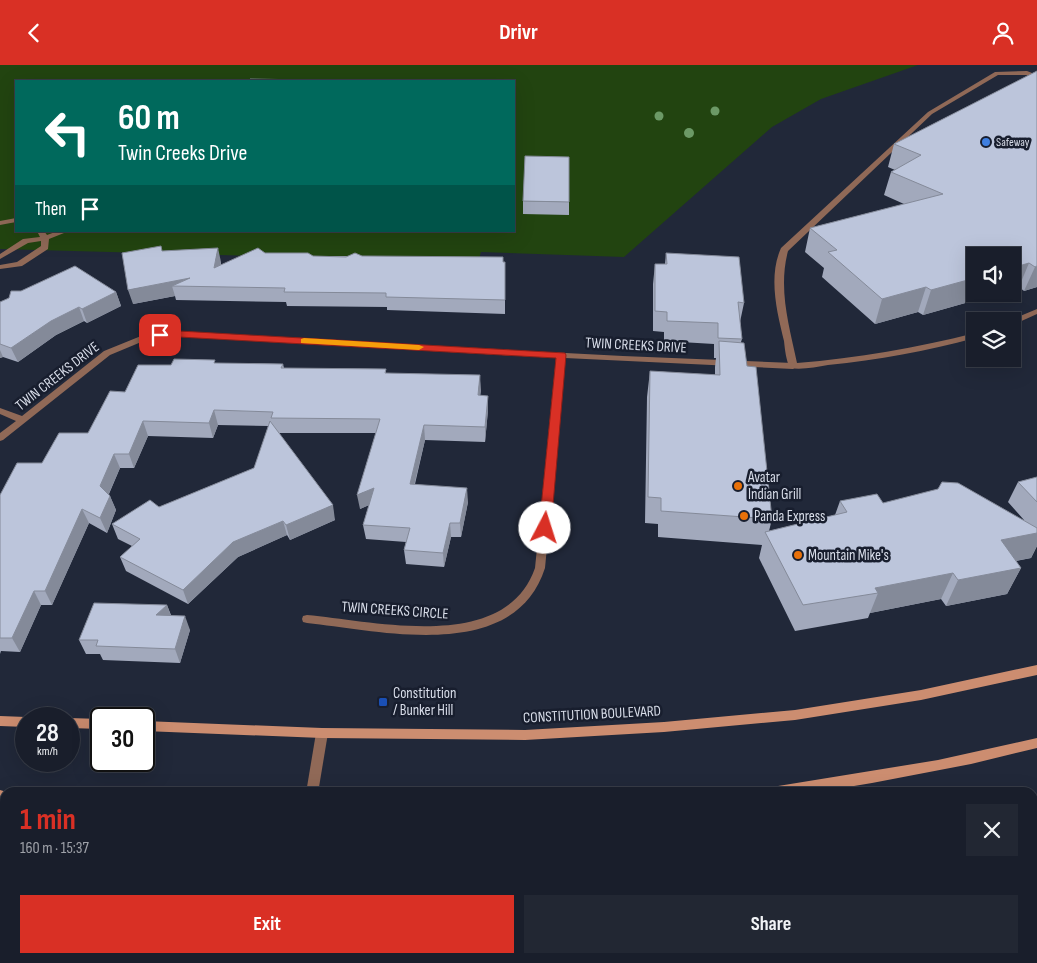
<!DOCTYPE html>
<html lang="en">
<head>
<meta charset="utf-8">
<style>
  :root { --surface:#191e2b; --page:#222733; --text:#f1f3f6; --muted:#9fa2a9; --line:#373c47; --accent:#d93025 }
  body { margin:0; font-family:"Sofia Sans Condensed",sans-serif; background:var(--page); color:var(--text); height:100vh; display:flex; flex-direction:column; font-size:19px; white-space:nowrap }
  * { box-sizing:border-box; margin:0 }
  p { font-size:16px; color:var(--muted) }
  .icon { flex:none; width:28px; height:28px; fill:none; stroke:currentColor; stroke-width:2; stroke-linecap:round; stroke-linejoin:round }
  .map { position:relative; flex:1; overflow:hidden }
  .sheet { position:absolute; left:0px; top:722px; width:1038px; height:176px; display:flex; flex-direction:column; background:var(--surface); border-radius:15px 15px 0 0; box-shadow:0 5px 20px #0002,0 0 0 1px var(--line) }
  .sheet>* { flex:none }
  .top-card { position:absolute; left:15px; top:15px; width:500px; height:152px; border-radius:0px; box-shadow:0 5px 20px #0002,0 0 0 1px var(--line); background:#00695c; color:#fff; overflow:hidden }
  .tools { position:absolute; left:966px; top:182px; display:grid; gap:10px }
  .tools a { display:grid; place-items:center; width:55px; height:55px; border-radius:0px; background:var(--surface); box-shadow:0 5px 20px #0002,0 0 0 1px var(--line); font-size:25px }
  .speed { position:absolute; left:15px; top:642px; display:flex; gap:10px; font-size:25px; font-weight:700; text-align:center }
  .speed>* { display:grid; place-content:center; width:65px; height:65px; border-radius:50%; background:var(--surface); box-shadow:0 5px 20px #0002,0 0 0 1px var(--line); line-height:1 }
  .speed small { font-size:12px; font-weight:400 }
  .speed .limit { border:2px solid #111; border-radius:8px; background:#fff; color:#111 }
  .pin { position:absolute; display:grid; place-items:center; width:42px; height:42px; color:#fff; margin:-21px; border-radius:10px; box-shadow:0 2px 8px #0006 }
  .me { position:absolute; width:55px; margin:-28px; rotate:5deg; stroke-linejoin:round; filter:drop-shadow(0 0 4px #0008) }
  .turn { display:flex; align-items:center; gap:18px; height:105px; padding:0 20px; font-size:22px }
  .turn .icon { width:65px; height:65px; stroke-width:2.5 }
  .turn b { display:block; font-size:35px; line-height:42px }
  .then { display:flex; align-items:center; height:48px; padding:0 20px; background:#0003; gap:10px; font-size:19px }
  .round { display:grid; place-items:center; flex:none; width:52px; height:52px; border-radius:0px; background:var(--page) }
  .summary { display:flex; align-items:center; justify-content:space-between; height:85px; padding:0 20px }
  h1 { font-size:30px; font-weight:700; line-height:38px; color:var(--accent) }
  .button { display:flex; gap:10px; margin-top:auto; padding:10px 20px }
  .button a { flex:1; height:58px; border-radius:0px; background:var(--accent); color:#fff; font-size:20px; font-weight:700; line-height:58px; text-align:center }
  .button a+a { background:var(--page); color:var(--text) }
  header { display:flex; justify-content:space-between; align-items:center; height:65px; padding:0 20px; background:var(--accent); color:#fff; font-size:22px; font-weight:700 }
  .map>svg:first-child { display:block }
  .green { fill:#224410; fill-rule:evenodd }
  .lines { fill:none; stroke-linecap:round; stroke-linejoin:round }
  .lane { fill:#906957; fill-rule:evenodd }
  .street { fill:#906957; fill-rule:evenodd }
  .secondary { fill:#cc8d70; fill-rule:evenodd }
  .tree { fill:#6c9966 }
  .wall { fill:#a2a9bc }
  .shaded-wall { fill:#848a99 }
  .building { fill:#bcc5db; stroke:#848a99 }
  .route { fill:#d93025; stroke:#8d1f18 }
  .slow { fill:#f59e0b }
  .shop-dot { fill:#3f7fe0; stroke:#181e2e; stroke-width:2 }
  .food-dot { fill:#e8710a; stroke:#181e2e; stroke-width:2 }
  .transit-dot { fill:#1a4fb4; stroke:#181e2e; stroke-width:2 }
  .labels { text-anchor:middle; stroke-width:5; stroke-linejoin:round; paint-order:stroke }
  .far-poi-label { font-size:12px; fill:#d8dde9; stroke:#181e2e; text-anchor:start }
  .street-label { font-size:15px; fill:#d8dde9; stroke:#181e2e }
  .poi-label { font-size:15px; fill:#d8dde9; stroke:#181e2e; text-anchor:start }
</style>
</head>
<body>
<header><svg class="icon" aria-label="back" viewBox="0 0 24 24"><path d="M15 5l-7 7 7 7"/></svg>Drivr<svg class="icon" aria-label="person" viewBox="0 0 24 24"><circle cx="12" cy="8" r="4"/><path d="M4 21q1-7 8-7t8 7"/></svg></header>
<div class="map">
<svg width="1037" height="898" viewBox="0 0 1037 898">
  <rect width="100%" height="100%" fill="#212839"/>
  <!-- green -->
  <path class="green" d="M0,0H918L821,34L772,62L624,192L481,187L478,197L0,184ZM16,16H514V166H16Z"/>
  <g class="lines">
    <!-- lane -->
    <g class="lane">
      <path d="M1027,6L1037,10V14L1026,10H998L932,49L788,186C778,224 789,260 797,298C858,293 916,283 975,268V273C927,286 878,295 828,300C816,302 802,305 790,303C786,295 785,285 784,276C777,247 768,212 781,183L928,47L995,7Z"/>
      <polygon points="16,153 16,157 0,160 0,156"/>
      <polygon points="37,166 44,166 47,170 58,166 69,166 49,174 48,184 22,201 0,204 0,200 17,197 41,181 41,176 28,178 0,194 0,189 23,174 40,172"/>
      <polygon points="1037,244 1037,249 1015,259 1012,259 1012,256 1008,256"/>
    </g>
    <!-- street -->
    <g class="street">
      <path d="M169,267L623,291L793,298L797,301L793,304L565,293L545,503C514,599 382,566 307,558L303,557L302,554L303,551L307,550C375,556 505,589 535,503L556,293L169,271L146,275L110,290L3,375L0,376V368L16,356L0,349V343L22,351L104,286L141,271Z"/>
      <polygon points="322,663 326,664 328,668 318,728 306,728 316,668 318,664"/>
      <polygon points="0,837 5,838 5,852 0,851"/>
      <polygon points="277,894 291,894 290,898 276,898"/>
    </g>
    <!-- secondary -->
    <g class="secondary">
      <polygon points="1037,600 1037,610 921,635 795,655 664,667 525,675 322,673 144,666 144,656 322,663 525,665 664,657 795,645 921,625"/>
      <polygon points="0,651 26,652 30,654 26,654 26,662 0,661"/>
      <polygon points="69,653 101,654 101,664 69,663 69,654 66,654"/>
      <polygon points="1037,673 1037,683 971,699 872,718 812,728 766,728 768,724 772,722 938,695"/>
      <polygon points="0,725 10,728 5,728 5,737 0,737"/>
    </g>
  </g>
  <!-- trees -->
  <g class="tree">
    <circle cx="715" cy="46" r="4.5"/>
    <circle cx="659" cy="51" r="4.5"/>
    <circle cx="689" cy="68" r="5"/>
  </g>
  <!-- wall -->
  <g class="wall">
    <polygon points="1037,6 1037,222 1024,226 1019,222 975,229 997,229 923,250 918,247 875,259 822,212 824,203 805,187 810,163 904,139 884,130 891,107 895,105 888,102 894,79"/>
    <polygon points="523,136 569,137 569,150 523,149"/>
    <polygon points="162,186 221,197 221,200 265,188 313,191 362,191 505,197 505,249 387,245 387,242 287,241 286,237 176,235 175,231 133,239"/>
    <polygon points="666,188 744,238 740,257 742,274 741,277 747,301 772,454 769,466 835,450 840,436 883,438 1024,455 1008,437 1018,417 1037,412 1037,481 1031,493 1016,496 1021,503 1007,529 946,541 941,534 870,548 868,553 795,566 759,493 762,480 658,472 658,459 645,458 647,332 650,306 715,310 715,302 716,293 714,293 714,279 664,276 664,267 653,266 653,219 655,199 665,199"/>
    <polygon points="116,227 121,241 87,258 84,256 56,270 18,297 3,292 0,293 0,237"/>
    <polygon points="216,298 283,299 284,303 386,304 386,308 481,325 480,331 488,345 485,377 425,375 415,419 468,437 461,472 451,472 444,502 406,499 404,485 406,477 366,474 363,460 369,440 360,444 376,368 279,368 335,455 290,475 287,470 238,492 188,539 126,506 120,492 132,481 118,474 112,459 159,442 254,403 269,361 218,360 213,373 148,371 134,403 120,403 109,429 116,445 107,468 89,458 52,540 41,540 20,587 1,586 0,589 0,430 42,398 88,368 125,327 171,300"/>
    <polygon points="167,540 171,550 190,565 180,598 103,595 100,589 86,589 79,575"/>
    <polygon points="1033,799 1037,799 1037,898 748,898 746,894 1032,894"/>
  </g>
  <!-- shaded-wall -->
  <g class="shaded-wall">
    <polygon points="218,183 221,197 218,216 214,203"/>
    <polygon points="1029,198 1019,222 1012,224 1012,203"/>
    <polygon points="1037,201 1037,222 1024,226 1035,202"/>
    <polygon points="190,213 172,221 175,231 133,239 128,225"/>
    <polygon points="975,213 975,229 997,229 923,250 931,225"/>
    <polygon points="926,222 918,247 875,259 882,234"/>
    <polygon points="116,227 121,241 87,258 82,244"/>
    <polygon points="79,242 84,256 56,270 18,297 11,283 51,256"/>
    <polygon points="0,285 3,292 0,293"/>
    <polygon points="480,310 481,325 478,345 478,330"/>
    <polygon points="488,331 488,345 485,377 485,362"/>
    <polygon points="214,345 218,360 213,373 209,358"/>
    <polygon points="143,356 148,371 134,403 129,389"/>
    <polygon points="424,360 425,375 411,433 410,419"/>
    <polygon points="114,389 120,403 106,435 100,421"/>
    <polygon points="374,423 376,437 360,444 357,430"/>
    <polygon points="467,423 468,437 461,472 460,458"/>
    <polygon points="110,431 116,445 107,468 100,453"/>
    <polygon points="333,440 335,455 290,475 286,460"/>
    <polygon points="82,444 89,458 52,540 45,526"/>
    <polygon points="283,456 287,470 238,492 188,539 183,525 233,477"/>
    <polygon points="450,458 451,472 444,502 443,488"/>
    <polygon points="1037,468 1037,481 1031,493 988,501 1001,475"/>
    <polygon points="1021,503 1007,529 946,541 958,515"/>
    <polygon points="953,508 941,534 870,548 878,528 875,523"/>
    <polygon points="34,526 41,540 20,587 12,573"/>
    <polygon points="167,540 172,554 156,550"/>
    <polygon points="185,551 190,565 180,598 175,584"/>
  </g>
  <!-- building -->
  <g class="building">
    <polygon points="1037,6 1037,201 1035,202 1029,198 1012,203 1012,191 975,191 975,213 931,225 926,222 882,234 828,187 837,185 810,163 943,129 891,107 921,90 894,79"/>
    <polygon points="250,14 306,15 306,16 249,16"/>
    <polygon points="525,91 569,92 569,137 523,136"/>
    <polygon points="161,181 162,186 218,183 214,203 258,183 265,188 308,188 313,191 346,192 355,188 362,191 503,192 503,197 505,197 505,235 386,232 386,228 284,227 285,223 172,221 190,213 128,225 122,188"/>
    <polygon points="666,188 739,192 744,238 738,237 742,274 718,273 718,258 667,256 667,247 655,246 655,199 667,199"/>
    <polygon points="75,201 116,227 82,244 79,242 51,256 11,283 0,279 0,237 9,233 11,226 21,226"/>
    <polygon points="719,276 744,278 747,301 756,302 772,454 661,446 661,433 648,432 650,306 720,310"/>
    <polygon points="174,294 215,295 214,298 283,299 281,303 386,304 385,308 480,310 478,330 488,331 485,362 424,360 410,419 467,423 460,458 450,458 443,488 404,485 410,463 363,460 374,423 357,430 380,354 271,353 273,347 214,345 209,358 143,356 129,389 114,389 100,421 110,431 100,453 82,444 45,526 34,526 12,573 0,573 0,430 17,398 42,398 59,368 88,368 110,326 125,327 138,300 171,300"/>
    <polygon points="270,356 333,440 286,460 283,456 233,477 183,525 120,492 140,474 112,459 150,435 159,442 254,403"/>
    <polygon points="1037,412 1037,437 1018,417"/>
    <polygon points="942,417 958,418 1037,463 1037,468 1001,475 1021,503 958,515 953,508 875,523 878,528 803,540 765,467 847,447 840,436 877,429 883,438 938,424"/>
    <polygon points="94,538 167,540 156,550 185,551 175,584 96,581 98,575 79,575"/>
    <polygon points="1033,799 1037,799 1037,807"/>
    <polygon points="1037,839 1037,898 759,898 763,897 761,894 1032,894 1032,840"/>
  </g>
  <!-- route -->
  <polygon class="route" points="179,266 565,288 566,290 551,463 545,467 539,463 556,293 179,272 160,272 156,270 160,267"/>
  <!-- slow -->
  <polygon class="slow" points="304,273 419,280 424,282 419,285 301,278 301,274"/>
  <!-- markers -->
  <circle class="shop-dot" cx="986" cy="77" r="5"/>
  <g class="food-dot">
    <circle cx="738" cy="421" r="5"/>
    <circle cx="744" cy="451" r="5"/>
    <circle cx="798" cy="490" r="5"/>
  </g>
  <rect class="transit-dot" x="378" y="632" width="10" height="10" rx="2.5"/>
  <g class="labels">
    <!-- far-poi labels -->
    <g class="far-poi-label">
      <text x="996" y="81">Safeway</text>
    </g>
    <!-- street labels -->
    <g class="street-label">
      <text transform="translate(636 280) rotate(3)" y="5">TWIN CREEKS DRIVE</text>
      <text transform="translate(57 311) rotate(-38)" y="5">TWIN CREEKS DRIVE</text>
      <text transform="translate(395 545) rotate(4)" y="5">TWIN CREEKS CIRCLE</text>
      <text transform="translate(592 649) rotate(-3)" y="5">CONSTITUTION BOULEVARD</text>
    </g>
    <!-- poi labels -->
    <g class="poi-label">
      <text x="748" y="417">Avatar<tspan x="748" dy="17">Indian Grill</tspan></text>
      <text x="754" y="456">Panda Express</text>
      <text x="808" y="495">Mountain Mike's</text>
      <text x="393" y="633">Constitution<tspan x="393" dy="17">/ Bunker Hill</tspan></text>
    </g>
  </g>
</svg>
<div class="tools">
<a><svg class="icon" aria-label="sound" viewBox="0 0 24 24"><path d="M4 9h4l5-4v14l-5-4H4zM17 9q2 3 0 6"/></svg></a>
<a><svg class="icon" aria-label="layers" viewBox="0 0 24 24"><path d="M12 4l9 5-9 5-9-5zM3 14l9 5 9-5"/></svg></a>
</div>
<div class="speed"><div>28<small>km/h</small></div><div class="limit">30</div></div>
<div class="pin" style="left:160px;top:270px;background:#d93025"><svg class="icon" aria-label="arrive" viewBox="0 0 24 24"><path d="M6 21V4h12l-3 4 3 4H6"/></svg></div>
<svg class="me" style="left:545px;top:463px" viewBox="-20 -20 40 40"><circle r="19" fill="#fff"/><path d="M0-13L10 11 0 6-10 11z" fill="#d93025"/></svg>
<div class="top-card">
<div class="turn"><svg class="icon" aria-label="left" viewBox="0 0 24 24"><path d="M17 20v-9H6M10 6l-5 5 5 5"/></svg><div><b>60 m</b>Twin Creeks Drive</div></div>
<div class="then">Then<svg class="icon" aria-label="arrive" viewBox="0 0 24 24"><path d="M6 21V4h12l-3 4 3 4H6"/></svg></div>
</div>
<section class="sheet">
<div class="summary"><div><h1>1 min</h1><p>160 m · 15:37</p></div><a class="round"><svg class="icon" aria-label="close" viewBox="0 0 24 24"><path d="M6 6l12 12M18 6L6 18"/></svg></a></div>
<div class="button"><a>Exit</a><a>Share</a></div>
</section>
</div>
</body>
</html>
